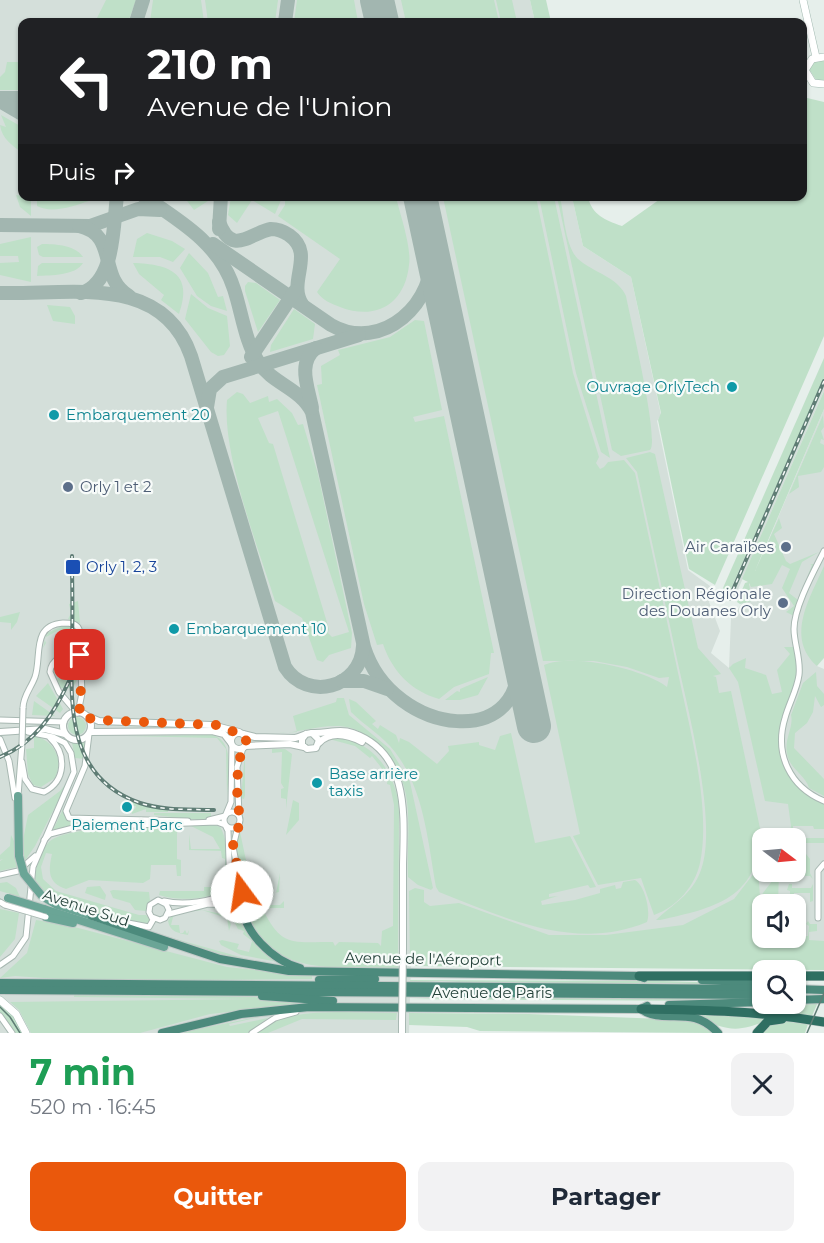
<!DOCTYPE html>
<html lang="fr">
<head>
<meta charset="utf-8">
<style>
  :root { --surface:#fff; --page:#f2f2f3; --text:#1f2937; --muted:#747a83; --accent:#ea580c }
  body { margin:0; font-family:Montserrat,sans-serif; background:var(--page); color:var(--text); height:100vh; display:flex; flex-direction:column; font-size:22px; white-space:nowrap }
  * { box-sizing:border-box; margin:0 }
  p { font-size:20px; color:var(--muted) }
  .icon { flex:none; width:33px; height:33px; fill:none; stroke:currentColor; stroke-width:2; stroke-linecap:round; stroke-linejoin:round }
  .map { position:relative; height:1033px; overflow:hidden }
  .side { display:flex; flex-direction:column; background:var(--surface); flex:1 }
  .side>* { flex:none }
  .banner { position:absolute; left:18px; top:18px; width:789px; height:183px; border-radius:12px; box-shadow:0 2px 4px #0004; background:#202124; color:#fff; overflow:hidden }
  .needle { width:39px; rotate:106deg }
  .buttons { position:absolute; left:752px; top:828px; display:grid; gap:12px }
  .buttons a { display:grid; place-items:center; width:54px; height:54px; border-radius:12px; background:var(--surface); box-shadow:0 2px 4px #0004; font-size:30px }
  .pin { position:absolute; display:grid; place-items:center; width:51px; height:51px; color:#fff; margin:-26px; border-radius:12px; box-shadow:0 3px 9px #0006 }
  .me { position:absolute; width:66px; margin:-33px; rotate:346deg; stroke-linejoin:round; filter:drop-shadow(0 0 4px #0008) }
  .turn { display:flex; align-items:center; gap:21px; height:126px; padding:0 30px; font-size:27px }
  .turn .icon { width:78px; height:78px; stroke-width:2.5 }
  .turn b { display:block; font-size:42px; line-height:51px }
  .then { display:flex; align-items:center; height:57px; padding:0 30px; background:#0003; gap:12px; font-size:22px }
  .round { display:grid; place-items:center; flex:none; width:63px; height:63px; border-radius:12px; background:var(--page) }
  .summary { display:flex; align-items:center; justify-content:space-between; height:102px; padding:0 30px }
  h1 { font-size:36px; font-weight:700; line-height:45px; color:#1e9e55 }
  .button { display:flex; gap:12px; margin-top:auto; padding:12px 30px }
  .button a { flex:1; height:69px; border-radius:12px; background:var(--accent); color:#fff; font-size:24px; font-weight:700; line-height:69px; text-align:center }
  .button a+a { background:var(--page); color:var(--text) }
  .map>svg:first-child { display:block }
  .built { fill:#d4dfda; fill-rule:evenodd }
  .green { fill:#bfe0c8; fill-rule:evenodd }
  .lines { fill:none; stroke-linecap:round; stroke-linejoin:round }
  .taxiway { stroke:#a2b6b0; stroke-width:14 }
  .runway { stroke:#a2b6b0; stroke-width:34 }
  .minor-casing { stroke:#a8b8b2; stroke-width:7 }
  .tertiary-casing { stroke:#a8b8b2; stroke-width:8 }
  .secondary-casing { stroke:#a4bbb3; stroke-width:8 }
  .primary-casing { stroke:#c2cac8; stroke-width:10 }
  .trunk-casing { stroke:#c2cac8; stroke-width:10 }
  .motorway-casing { stroke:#c2cac8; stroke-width:10 }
  .minor { stroke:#fff; stroke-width:5 }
  .tertiary { stroke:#fff; stroke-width:6 }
  .secondary { stroke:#fff; stroke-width:7 }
  .primary { stroke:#6aa596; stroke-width:8 }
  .trunk { stroke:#4c8a7c; stroke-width:8 }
  .motorway { stroke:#2f6f62; stroke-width:9 }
  .tram { stroke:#5f7d75; stroke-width:1.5 }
  .rail-casing { stroke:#5f7d75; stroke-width:4 }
  .rail { stroke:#f7fbf9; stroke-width:1.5; stroke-dasharray:4.5; stroke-linecap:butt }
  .minor-bridge-casing { stroke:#a8b8b2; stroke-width:7; stroke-linecap:butt }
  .tertiary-bridge-casing { stroke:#a8b8b2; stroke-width:8; stroke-linecap:butt }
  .primary-bridge-casing { stroke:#c2cac8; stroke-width:10; stroke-linecap:butt }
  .minor-bridge { stroke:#fff; stroke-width:5 }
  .tertiary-bridge { stroke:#fff; stroke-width:6 }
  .primary-bridge { stroke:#6aa596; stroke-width:8 }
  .route { stroke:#ea580c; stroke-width:10; stroke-dasharray:0 18 }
  .culture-dot { fill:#0f9aa8; stroke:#f7fbf9; stroke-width:2 }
  .service-dot { fill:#5c6f8a; stroke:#f7fbf9; stroke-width:2 }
  .transit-dot { fill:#1a4fb4; stroke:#f7fbf9; stroke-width:2 }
  .labels { text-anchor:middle; stroke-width:4.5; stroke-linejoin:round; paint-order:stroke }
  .culture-label { font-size:15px; fill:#0d838f; stroke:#f7fbf9; text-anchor:start }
  .service-label { font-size:15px; fill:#4e5e75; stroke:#f7fbf9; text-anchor:end }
  .transit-label { font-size:15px; fill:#164399; stroke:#f7fbf9; text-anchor:start }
  .street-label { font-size:15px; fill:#24423a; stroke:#f7fbf9 }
</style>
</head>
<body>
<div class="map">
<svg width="824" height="1033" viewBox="0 0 824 1033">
  <rect width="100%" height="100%" fill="#e6efeb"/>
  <!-- built -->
  <g class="built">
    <path d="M0,0H530L535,22H22V196L572,197L583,246L631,277L661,415L657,421L688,570L714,589L709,602L720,631L711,653L729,668L731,618L741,605L824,409V575L817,666L824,669V970L411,964L409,1033H0ZM762,838H795V872H762ZM762,904H795V938H762Z"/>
    <polygon points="824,378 824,391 733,601 727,598"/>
  </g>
  <!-- green -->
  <g class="green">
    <polygon points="106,0 136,0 128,22 95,22"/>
    <polygon points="153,0 201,0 204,22 150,22"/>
    <polygon points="205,0 278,0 275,22 208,22"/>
    <polygon points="297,0 354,0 358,22 294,22"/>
    <polygon points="401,0 494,0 499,22 406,22"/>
    <polygon points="496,0 512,0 517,22 501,22"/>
    <polygon points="530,0 546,0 551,22 535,22"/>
    <polygon points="821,60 824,61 824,80 816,80 809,69 813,62"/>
    <polygon points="7,62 22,62 22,90 0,90 0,77 5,72"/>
    <path d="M803,97L824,102V336L715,585L689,569L658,420L661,413L631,277L583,246L572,197H588C592,215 605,220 622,226L663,197L802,196Z"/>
    <path d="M1,115L22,127V153C12,145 2,139 0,125L6,127Z"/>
    <polygon points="16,195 31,197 31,216 20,207"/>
    <path d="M37,197V196L92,197L89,201C74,206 52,214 37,206Z"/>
    <polygon points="184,197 209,197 208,201 194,210"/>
    <polygon points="231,197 282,196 282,198 275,214 252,200 237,223 228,215"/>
    <path d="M285,197H396C400,214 412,248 409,265C405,304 376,321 340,307C332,304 322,300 317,292L340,259L278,216L285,205Z"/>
    <path d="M443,197H536L573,373L599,457L596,463L600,469L604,467L608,462L624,460L635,473C650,542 665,612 680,682C691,734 711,810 700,863C695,886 677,907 654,915L641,878L598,885L573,836L580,834L544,665C574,653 643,669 667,687L669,677L659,678L627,667L594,661H543Z"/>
    <polygon points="539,197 554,197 610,458 601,452 576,373"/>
    <path d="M557,197H560C564,214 565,246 578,259C592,272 618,277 626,296C630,317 660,441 650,450L621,456L612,450Z"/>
    <polygon points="147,233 172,241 185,249 173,262 160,257 133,257 137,239"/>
    <polygon points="31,237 31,282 0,275 0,263 19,262 18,256 0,256 0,244"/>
    <path d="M42,244C55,244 75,245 83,257H43L39,255L37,247Z"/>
    <polygon points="189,253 208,273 218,297 223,296 227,311 211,306 197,296 180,268"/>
    <path d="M42,263H83C75,276 51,275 37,276L38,266Z"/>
    <path d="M133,263C169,264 194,273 179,314L161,300L164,295L139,274Z"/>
    <polygon points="248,282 256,283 280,300 258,332 245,291 245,286"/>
    <polygon points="191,294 208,308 227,316 230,346 224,355 218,356 211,352 185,319"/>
    <polygon points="47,305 70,307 75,316 75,324 53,321"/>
    <polygon points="294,309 315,324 313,339 270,352 271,345"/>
    <path d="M415,320L424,321L442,410L413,417L415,422L444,416L494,653H491L489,674L454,687L439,699C411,691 392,671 383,644L377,645L364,604L317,385L322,384L321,366L340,355L338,350L390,337Z"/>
    <polygon points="824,358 824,378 727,598 722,593 723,588"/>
    <polygon points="824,391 824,409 755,571 779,518 782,528 774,534 786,561 790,564 819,552 802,562 789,593 798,600 812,565 810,564 815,564 794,616 786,612 794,606 782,588 790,569 782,565 772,584 751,587 749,583 751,597 756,600 740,604 737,602 745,583 748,582 742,579"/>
    <path d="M237,392L243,394L250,403L268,396L269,402L277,399L292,413L298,425L303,424L318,474L352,633L351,648L329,655L323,662L317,660L302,618L275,601C258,547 222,455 227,400ZM278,411L349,632L332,637L328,633L329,629L273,444L269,443L258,418Z"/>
    <polygon points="823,415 824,427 821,431 824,440 821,439 820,443 824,445 824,467 821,472 798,476 799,487 789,494"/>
    <path d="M650,452L655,454L698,648L721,674L713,676L716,677L719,693L731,691L761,833C758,899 714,908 660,920H656C674,903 692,895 701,870C718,823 688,710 677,659C664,597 650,534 637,472L626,458Z"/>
    <path d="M824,566V658L817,666C785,637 810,598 824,566Z"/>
    <polygon points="78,601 80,623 68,619 71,613 69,604"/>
    <polygon points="20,612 17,622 11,630 11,623 0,622 0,617"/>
    <polygon points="62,626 73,626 77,630 75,633 77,632 77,641 70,641 67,634 59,630 44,638 46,643 43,648 46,634 48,635 47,633"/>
    <path d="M784,647H794C808,696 757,731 791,779C799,790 811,800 824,804V829H814L813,826H793V838H824V843H800L797,846L796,873H806V854L810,859V873L813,879L810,876H792V879L787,877L790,872H795V838H789L791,826L788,804L765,801L738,682L729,668L733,664L746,658L745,668L766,675L772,694L782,692L777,670L790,654Z"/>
    <polygon points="77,655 77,662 53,674 56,664 62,662 65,664 68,656"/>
    <path d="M816,672L817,686L824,694V705L821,707L815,696L813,712L807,723L795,733L794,748L824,779V796L809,788C805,774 789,769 787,753C784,739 794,727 791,715L803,683Z"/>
    <polygon points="70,674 79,675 73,688 61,688 56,679"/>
    <polygon points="488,677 478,695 460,700 445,700 457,691 460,692 460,689"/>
    <polygon points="48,683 63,709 60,713 36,696"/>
    <path d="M337,698H344L349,715L390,749L410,782L433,888L431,890L418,885L408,877C406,829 419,780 377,744C367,734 354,727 340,726C318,725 299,733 277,733L297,732L293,716L336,702Z"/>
    <path d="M349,699L356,702L376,721L372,724L378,729L380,725L396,735L399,743L400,738L409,742L437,764L449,751L448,746L479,742V745L495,750L500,736L511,733L535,843L570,836L596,887L590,888L588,885L549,894V897L558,896L541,901L542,905L575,900L600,893V889L615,885L616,889L621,888L623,882L635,880C645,886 651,911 647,922C576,952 505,918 439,892L436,887C428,842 424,789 395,752C383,736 365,726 351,712Z"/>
    <polygon points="34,701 55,716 32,715"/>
    <circle cx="77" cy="726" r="9"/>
    <path d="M212,735C236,741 228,777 227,796L226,749L217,738L127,736Z"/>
    <path d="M34,736C47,738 66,753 55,778L41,787L33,785L28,774L26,749L34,748Z"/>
    <path d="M329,739C369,733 399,774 399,813L398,968C348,967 272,978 251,920C245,902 241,874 236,853L235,844L240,832L253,893H276L280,873L279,892L265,895L262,901L267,905H280L284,901V908H262C282,947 289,942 333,942L335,946L339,942L378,943L381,946L382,931L393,926L394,805L390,785L387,784L388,776L372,756L370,758L355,746Z"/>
    <polygon points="87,741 85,759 75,758 72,743"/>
    <polygon points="272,749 285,749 292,754 286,809 286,799 281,798 281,789 284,788 281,783 282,752 272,753"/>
    <polygon points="245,753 245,795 244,799 241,798"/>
    <polygon points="69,780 35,846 24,862 22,845 28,815 60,791"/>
    <polygon points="293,800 299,803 299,820 286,835"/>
    <polygon points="131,801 168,810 168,812 146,812 146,809 132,814 130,807 135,809 136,806 131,806"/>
    <polygon points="63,809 68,819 121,821 121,823 76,824 53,830"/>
    <polygon points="154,813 211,813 211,818 198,820 154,815"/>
    <path d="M211,824L220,827C228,837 229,874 226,887C213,901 175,901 159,895L160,891H204V887H225V859L222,858L221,851L189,850V834L191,849H220L213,837L191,826Z"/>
    <path d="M177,827V859L181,860V876H177L176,865H151L150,879L143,883L89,880L66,889C48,883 48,871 52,854L46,853L41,867L43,879L56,891L139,915H146L150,920L147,924H137C101,914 60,909 34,882C36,870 39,852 48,843C65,824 150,829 177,827Z"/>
    <polygon points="11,835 14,841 17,867 0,871 0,861 3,859 0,860 0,855 10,846"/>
    <polygon points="758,868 760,897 779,872 778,904 762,904 762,910 758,910 755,930 762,931 762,938 777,938 777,941 784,941 784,938 808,936 809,926 806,924 808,921 810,924 817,924 817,931 809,932 809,940 824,941 824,970 410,966 409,891 415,888 424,890 424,902 430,906 459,903 549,935 606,935 683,925 734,899"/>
    <polygon points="7,882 16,888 20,897 0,891 0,883"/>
    <polygon points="789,884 792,884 792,888 811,888 813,884 813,901 810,902 810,893 794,893 793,904 790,904 790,891 787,890"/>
    <polygon points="100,886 106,895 105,900 85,893 87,887"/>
    <polygon points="113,890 149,892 150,901 146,911 135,910 130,903 113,898 110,891"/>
    <polygon points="210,906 240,909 279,962 241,955 221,945 219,941 222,940 239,944 237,949 249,952 252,941 243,934 244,931 238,929 230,914"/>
    <polygon points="0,909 19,913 15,939 0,957"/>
    <path d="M198,909L226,915L231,924L229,931L227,918L202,910L182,913L173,917L171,925H179L180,933H183L185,930L187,934L189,930L188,935C178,933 170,932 168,921L172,915Z"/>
    <polygon points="36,920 63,924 227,967 312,976 312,979 87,981 15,976 0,978 27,953"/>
    <polygon points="123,924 261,963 204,951"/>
    <polygon points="410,980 663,981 727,983 738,986 664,983 492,984 441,981 410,983"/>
    <polygon points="74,993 254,997 303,1004 210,1014 140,1033 31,1033 19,1010 10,1002 254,999 74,997"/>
    <polygon points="516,996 736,998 718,1001 409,999"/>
    <polygon points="818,1002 812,1016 758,1008 758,1005"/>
    <polygon points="0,1003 12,1013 23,1033 16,1033 0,1012"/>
    <path d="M338,1012L397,1013L396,1020L302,1019L268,1033H257C281,1013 308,1013 338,1012Z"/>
    <path d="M695,1012L776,1016C742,1033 728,1033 694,1015Z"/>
    <polygon points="277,1013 229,1024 230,1026 268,1018 248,1033 178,1033"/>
    <polygon points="409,1013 529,1014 691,1020 702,1024 713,1033 480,1031 467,1027 409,1025"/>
    <polygon points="781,1021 808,1024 805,1033 758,1033 764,1026"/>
  </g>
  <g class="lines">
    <!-- taxiway -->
    <g class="taxiway">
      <polyline points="136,22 143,0"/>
      <polyline points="285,22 288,0"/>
      <polyline points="0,98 22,98"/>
      <polyline points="0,101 22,114"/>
      <path d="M143,196C180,221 220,244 234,289C242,313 245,342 259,363C273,384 300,388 312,412L364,647C392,737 533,754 517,649"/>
      <path d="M219,222C232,257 250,233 271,229C278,229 283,231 289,235C316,254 287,281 302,304"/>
      <polyline points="0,225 90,226 138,209 160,210"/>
      <path d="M79,226C119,235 97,277 129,296"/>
      <polyline points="219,229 221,196"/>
      <path d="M213,244L331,325C382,354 438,302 431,249"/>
      <path d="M0,293C70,295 162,273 191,356L285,667C307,702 361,688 363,646"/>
      <path d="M81,293C115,283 113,227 117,196"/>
      <polyline points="251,357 295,291"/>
      <polyline points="207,407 210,389 223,377 359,335"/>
      <path d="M312,408C308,387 297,363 316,348"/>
      <polyline points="342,681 364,681 387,689"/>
    </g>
    <!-- runway -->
    <g class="runway">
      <polyline points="377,0 382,22"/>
      <polyline points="420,196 534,726"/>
    </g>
    <!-- minor casing -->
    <g class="minor-casing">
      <g id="minor">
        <path d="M824,551C814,571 794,607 794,629C794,644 801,659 799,675C797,690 789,703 785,718C774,754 790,787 824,801"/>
        <path d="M23,708C23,696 31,688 35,677C42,657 31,625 63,623C70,623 76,623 79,629L82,693L78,713"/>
        <path d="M77,713L59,692L50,672C51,659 66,653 77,653"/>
        <polyline points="0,720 64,722"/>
        <polyline points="89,734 85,766 66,811 69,818 188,821"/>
        <polyline points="0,739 9,761 15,798"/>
        <path d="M22,762L25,779L32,789L44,792C66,781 67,754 50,738"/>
        <polyline points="18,796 22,744"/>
        <circle cx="232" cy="820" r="8"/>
        <polyline points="226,814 231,802 232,745"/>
        <polyline points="239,815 237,767 243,748"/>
        <polyline points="209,820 225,816"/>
        <polyline points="238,826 233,847 242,892"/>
        <polyline points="44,840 50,834 77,827 217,822 225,825 228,831 230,890"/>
        <polyline points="0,875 18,871 35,856"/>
        <circle cx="235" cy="897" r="9"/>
        <path d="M164,901C181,905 214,903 228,891"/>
        <polyline points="0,902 5,905"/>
        <polyline points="169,914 208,904 233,905"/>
        <polyline points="818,918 818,871 824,864"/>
        <polyline points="123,922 149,927 153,920 149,912 150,905 158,900 166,904 169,910 165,918 160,920 152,917"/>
        <polyline points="0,965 13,956 26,937 33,867 74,772 71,753 65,743 53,737 28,732"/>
        <polyline points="0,1016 12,1033"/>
        <polyline points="252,1033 275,1018 296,1012"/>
      </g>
    </g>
    <!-- tertiary casing -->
    <g class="tertiary-casing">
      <g id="tertiary">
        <circle cx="77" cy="726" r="14"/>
        <polyline points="87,716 99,721 212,725 239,732"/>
        <polyline points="0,732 45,729 65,734"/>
        <polyline points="90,732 212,731 224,734 231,743"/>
        <circle cx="239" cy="741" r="8"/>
        <path d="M312,733C326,734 339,728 353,733C410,753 404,816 403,865C403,893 403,920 403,948"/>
        <path d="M243,734L255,737L295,738C301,737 306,733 312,733L319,740L316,748L307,749L302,745V739L306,734"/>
        <path d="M319,743C331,730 348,735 362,742"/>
        <polyline points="245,746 290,744 304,747"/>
        <polyline points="402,1023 402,1033"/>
      </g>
    </g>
    <!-- secondary casing -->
    <g class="secondary-casing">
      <g id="secondary">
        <polyline points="803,0 816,57"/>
        <polyline points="824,57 812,59 805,70 813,83 824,84"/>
        <polyline points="0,1000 16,1014 26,1033"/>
      </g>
    </g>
    <!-- primary casing -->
    <g class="primary-casing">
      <g id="primary">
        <polyline points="18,796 19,856"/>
        <polyline points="42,896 57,905 92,916"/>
        <polyline points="44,909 164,947"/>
        <polyline points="46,917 73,923"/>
      </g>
    </g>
    <!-- trunk casing -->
    <g class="trunk-casing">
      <g id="trunk">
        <path d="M243,901C240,931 274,961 300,968"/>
        <polyline points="92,916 220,959 289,971 639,976 644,978"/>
        <polyline points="319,980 375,979"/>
        <polyline points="702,980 762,983"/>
        <polyline points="0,983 762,989"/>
        <polyline points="795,989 824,990"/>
        <polyline points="0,990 762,995"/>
        <polyline points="262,996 333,1001"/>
        <polyline points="795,1000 824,999"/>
        <polyline points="669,1005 762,1002"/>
        <path d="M641,1009C664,1026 691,1003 718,1033"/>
        <polyline points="162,1033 241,1014 309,1007 641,1009 647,1006"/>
      </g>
    </g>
    <!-- motorway casing -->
    <g class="motorway-casing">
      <g id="motorway">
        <polyline points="639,976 762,976"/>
        <polyline points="795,976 824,976"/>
        <path d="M641,1009C706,1010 759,1011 824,1022"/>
        <polyline points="757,1033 768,1021 782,1019"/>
      </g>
    </g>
    <!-- minor -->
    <use href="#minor" class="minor"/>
    <!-- tertiary -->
    <use href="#tertiary" class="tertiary"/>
    <!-- secondary -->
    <use href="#secondary" class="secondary"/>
    <!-- primary -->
    <use href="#primary" class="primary"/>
    <!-- trunk -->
    <use href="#trunk" class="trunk"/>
    <!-- motorway -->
    <use href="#motorway" class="motorway"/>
    <!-- tram -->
    <g class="tram">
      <polyline points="0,1007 10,1017 20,1033"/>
      <polyline points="807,1033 824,993"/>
    </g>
    <!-- rail casing -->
    <g class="rail-casing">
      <g id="rail">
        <path d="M72,556C72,583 73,611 72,639C71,703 65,777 140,803C164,811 189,809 214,810"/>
        <polyline points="729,599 824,381"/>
        <path d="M0,757C36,742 54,714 70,679"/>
      </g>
    </g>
    <!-- rail -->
    <use href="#rail" class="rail"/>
    <!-- minor-bridge casing -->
    <g class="minor-bridge-casing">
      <g id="minor-bridge">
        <polyline points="22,744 23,708"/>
        <polyline points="5,905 46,917"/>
      </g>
    </g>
    <!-- tertiary-bridge casing -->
    <g class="tertiary-bridge-casing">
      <polyline id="tertiary-bridge" points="402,1023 403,948"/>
    </g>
    <!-- primary-bridge casing -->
    <g class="primary-bridge-casing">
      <g id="primary-bridge">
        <polyline points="19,856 24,874 42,896"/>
        <polyline points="8,898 44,909"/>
      </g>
    </g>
    <!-- minor-bridge -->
    <use href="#minor-bridge" class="minor-bridge"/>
    <!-- tertiary-bridge -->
    <use href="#tertiary-bridge" class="tertiary-bridge"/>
    <!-- primary-bridge -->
    <use href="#primary-bridge" class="primary-bridge"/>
  </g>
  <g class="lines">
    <!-- route -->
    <polyline class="route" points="80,655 81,705 78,713 94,720 218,725 246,737 246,744 238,762 237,803 241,819 233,844 242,892"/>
  </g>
  <!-- markers -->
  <g class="culture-dot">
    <circle cx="732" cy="387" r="6"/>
    <circle cx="54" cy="415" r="6"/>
    <circle cx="174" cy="629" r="6"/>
    <circle cx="317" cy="783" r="6"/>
    <circle cx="127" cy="807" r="6"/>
  </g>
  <g class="service-dot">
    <circle cx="68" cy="487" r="6"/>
    <circle cx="786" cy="547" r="6"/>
    <circle cx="783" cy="603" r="6"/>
  </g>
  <rect class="transit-dot" x="65" y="559" width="16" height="16" rx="3"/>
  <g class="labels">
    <!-- culture labels -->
    <g class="culture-label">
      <text x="720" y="392" text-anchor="end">Ouvrage OrlyTech</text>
      <text x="66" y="420">Embarquement 20</text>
      <text x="186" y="634">Embarquement 10</text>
      <text x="329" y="779">Base arrière<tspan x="329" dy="17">taxis</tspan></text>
      <text x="127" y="830" text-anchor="middle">Paiement Parc</text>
    </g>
    <!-- service labels -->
    <g class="service-label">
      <text x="80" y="492" text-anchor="start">Orly 1 et 2</text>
      <text x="774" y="552">Air Caraïbes</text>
      <text x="771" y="599">Direction Régionale<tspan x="771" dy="17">des Douanes Orly</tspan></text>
    </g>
    <!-- transit labels -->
    <g class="transit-label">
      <text x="86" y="572">Orly 1, 2, 3</text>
    </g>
    <!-- street labels -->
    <g class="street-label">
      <text transform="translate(86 908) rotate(18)" y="5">Avenue Sud</text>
      <text transform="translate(423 959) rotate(1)" y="5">Avenue de l'Aéroport</text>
      <text x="492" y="998">Avenue de Paris</text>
    </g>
  </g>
</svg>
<div class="buttons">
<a><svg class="needle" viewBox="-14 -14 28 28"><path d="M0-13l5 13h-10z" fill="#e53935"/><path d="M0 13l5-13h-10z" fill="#747a83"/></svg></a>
<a><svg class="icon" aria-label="sound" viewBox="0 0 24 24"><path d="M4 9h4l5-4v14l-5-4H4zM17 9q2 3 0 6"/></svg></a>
<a><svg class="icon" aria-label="search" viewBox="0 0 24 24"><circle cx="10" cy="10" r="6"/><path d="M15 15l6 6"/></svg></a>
</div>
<div class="pin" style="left:80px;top:655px;background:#d93025"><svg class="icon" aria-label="arrive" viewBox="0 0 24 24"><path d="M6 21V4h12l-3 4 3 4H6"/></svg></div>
<svg class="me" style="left:242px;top:892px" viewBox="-20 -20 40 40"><circle r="19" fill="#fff"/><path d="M0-13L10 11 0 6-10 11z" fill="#ea580c"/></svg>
<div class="banner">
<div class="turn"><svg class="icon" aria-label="left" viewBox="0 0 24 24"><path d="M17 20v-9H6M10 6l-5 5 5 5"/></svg><div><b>210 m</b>Avenue de l'Union</div></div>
<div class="then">Puis<svg class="icon" aria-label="right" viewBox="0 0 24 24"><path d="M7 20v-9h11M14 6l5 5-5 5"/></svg></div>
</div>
</div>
<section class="side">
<div class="summary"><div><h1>7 min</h1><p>520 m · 16:45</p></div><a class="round"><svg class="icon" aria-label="close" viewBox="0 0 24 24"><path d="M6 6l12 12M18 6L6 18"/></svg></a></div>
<div class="button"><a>Quitter</a><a>Partager</a></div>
</section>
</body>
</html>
